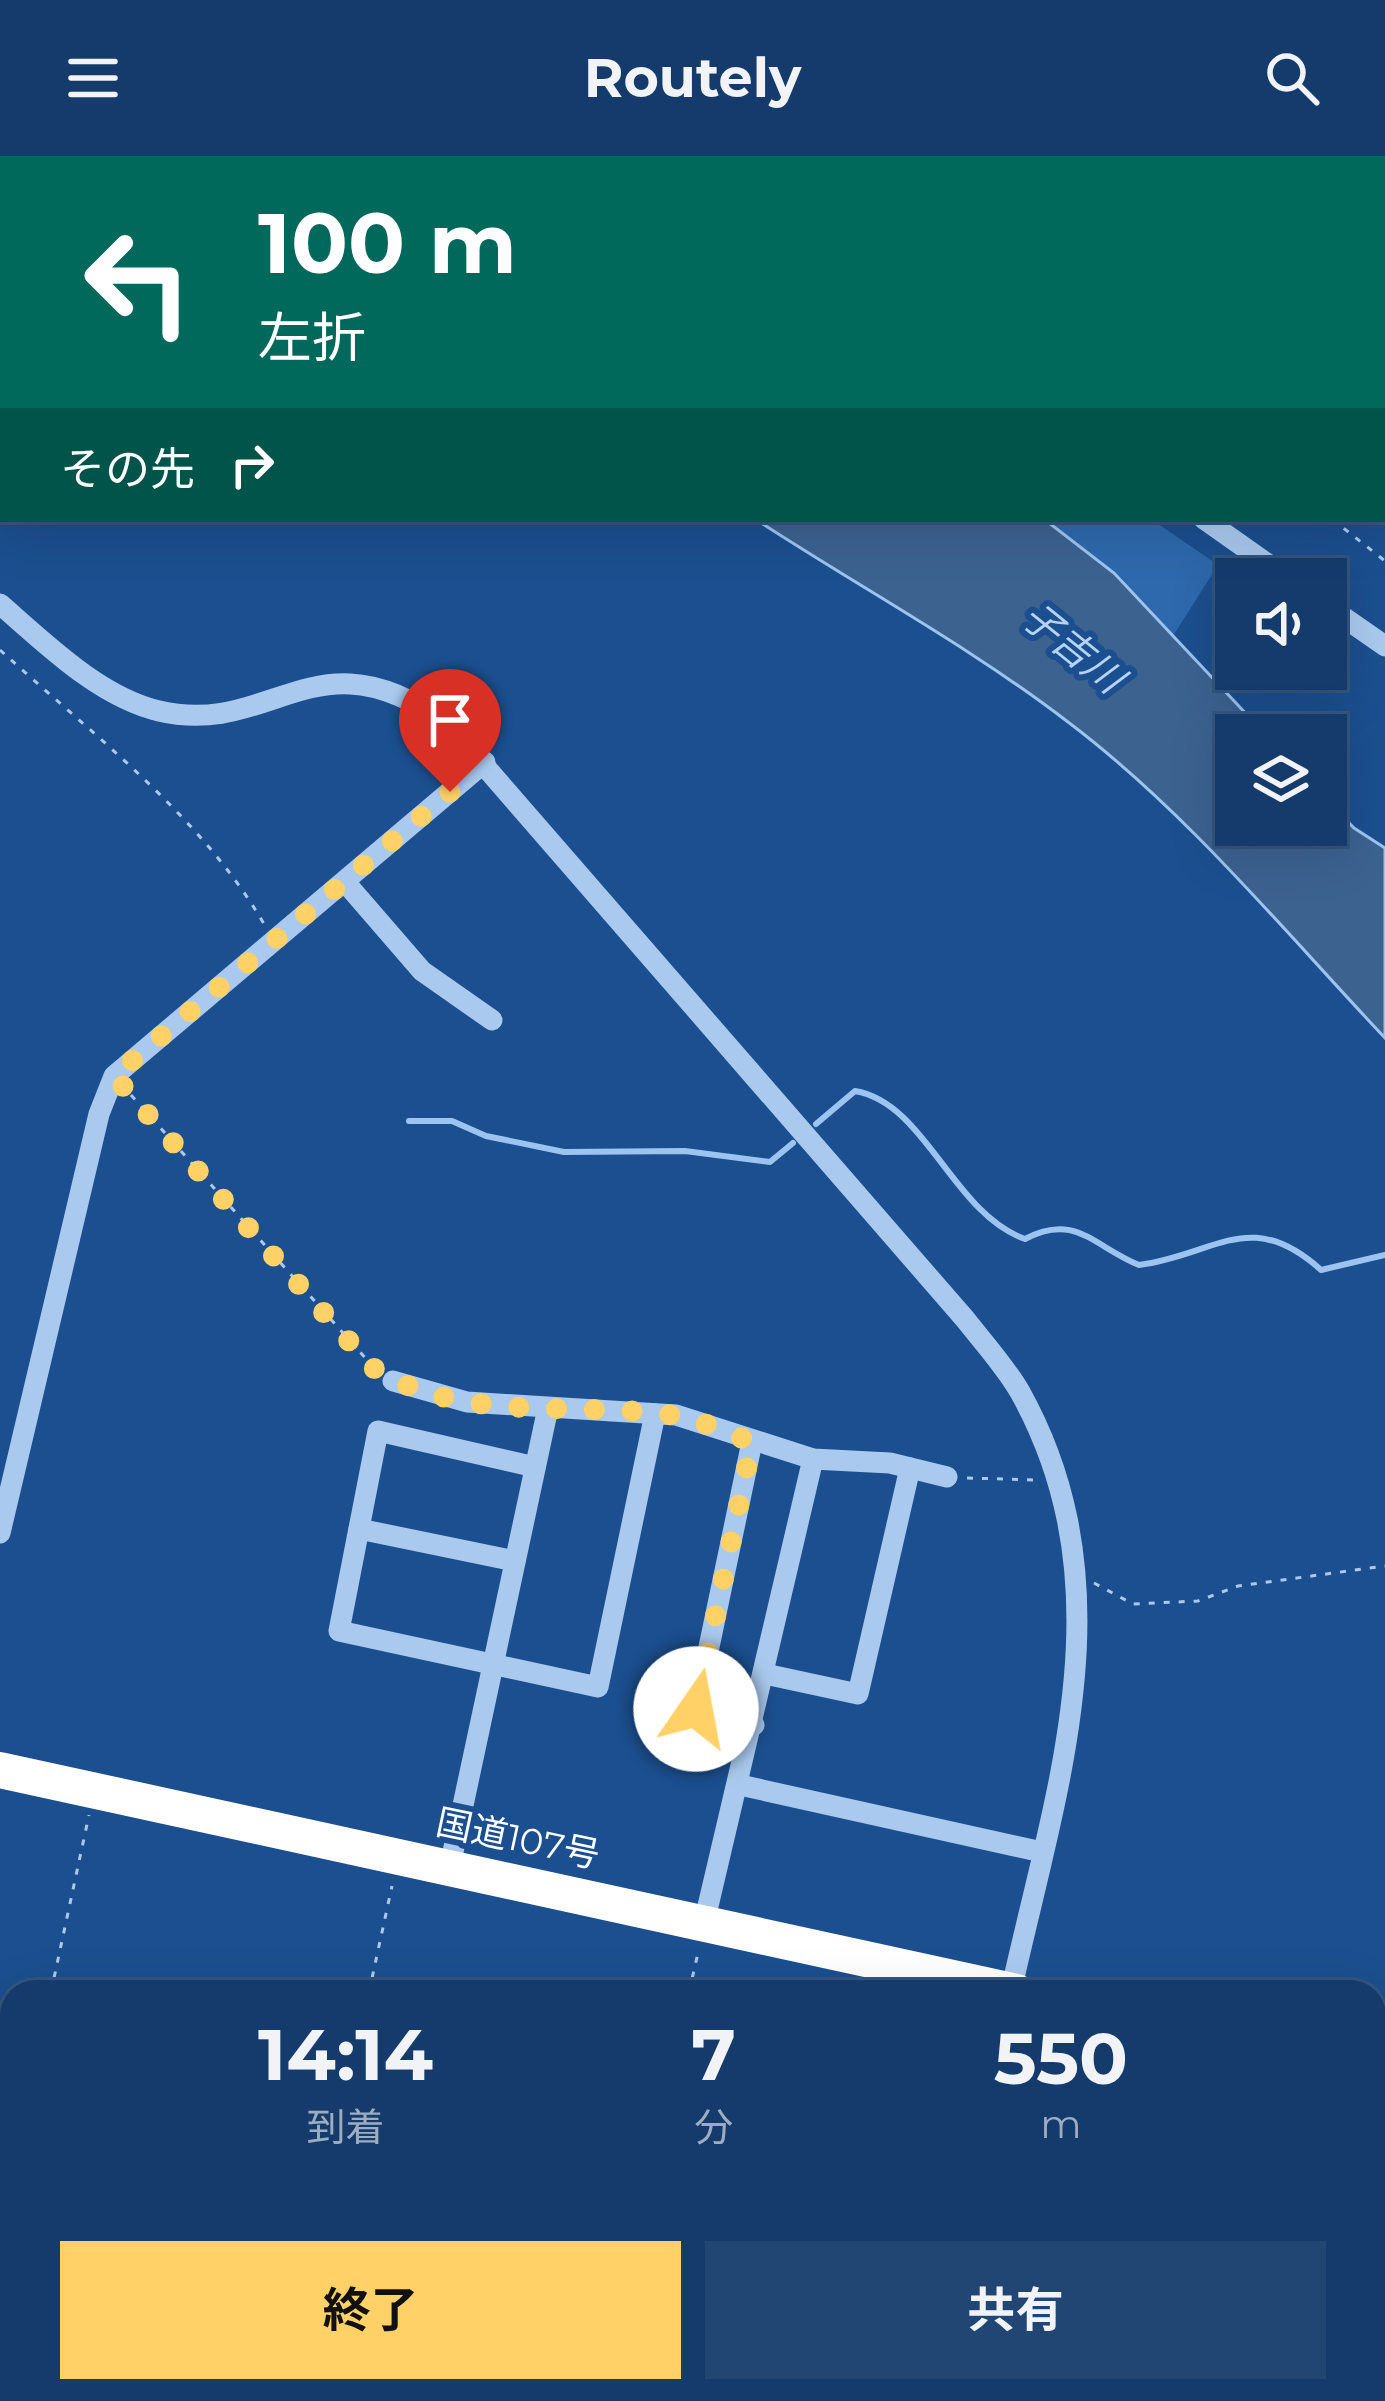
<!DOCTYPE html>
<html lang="ja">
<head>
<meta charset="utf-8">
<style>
  :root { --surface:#143b6b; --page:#214673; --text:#f1f3f6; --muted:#9dadc1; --line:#33557e; --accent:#ffd166 }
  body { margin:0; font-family:Montserrat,"Noto Sans JP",sans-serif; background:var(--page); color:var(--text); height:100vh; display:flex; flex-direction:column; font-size:45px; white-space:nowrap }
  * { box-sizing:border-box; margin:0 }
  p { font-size:39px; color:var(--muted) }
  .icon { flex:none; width:66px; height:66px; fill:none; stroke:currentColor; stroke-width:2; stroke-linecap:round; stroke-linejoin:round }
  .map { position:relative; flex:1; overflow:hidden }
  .side { position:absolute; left:0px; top:1824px; width:1386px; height:423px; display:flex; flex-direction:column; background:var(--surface); border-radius:36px 36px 0 0; box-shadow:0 12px 48px #0002,0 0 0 3px var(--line) }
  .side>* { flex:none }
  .hud { position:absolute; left:0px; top:0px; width:1386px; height:366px; box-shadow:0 12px 48px #0002,0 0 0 3px var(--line); background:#00695c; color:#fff; overflow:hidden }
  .tools { position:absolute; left:1215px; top:402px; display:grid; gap:24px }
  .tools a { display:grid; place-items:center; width:132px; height:132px; border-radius:0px; background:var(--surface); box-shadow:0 12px 48px #0002,0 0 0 3px var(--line); font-size:60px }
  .pin { position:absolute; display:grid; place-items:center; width:102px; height:102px; color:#fff; margin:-123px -51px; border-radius:50% 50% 50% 0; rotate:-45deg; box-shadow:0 0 12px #0007 }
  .pin .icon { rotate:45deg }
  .me { position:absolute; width:132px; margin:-66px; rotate:12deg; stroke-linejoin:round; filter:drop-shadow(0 0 9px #0008) }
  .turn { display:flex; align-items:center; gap:42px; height:252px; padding:0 60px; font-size:54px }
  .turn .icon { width:156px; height:156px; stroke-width:2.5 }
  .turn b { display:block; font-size:84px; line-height:102px }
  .then { display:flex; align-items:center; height:114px; padding:0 60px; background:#0003; gap:24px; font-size:45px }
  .eta { display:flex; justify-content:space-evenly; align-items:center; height:204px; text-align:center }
  .eta b { font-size:72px; font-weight:700; line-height:84px }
  .cta { display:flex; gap:24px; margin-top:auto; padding:24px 60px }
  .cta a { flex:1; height:138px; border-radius:0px; background:var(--accent); color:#111; font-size:48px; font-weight:700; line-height:138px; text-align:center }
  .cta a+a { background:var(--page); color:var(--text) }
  header { display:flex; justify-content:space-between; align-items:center; height:156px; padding:0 60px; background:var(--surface); font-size:54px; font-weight:700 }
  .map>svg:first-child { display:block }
  .green { fill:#2e69ad }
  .water { fill:#3c6290; stroke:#9cc4f0; stroke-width:3 }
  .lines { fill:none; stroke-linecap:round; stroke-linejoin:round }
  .stream { stroke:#9cc4f0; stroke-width:6 }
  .river { stroke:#3c6290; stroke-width:33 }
  .path { stroke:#a9c9ee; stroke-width:3; stroke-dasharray:6 9; stroke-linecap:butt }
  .minor { stroke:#a9c9ee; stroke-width:21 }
  .highway { stroke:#fff; stroke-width:36 }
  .highway-bridge { stroke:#fff; stroke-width:36 }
  .route { stroke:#ffd166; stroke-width:21; stroke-dasharray:0 37.8 }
  .labels { text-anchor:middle; stroke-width:12; stroke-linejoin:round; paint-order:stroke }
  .street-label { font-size:36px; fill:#fff; stroke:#1b4f8f }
  .water-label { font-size:39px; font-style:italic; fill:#b5d3f5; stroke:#1b4f8f }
</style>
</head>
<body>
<header><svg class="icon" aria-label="menu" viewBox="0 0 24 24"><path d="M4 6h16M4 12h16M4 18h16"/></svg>Routely<svg class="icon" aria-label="search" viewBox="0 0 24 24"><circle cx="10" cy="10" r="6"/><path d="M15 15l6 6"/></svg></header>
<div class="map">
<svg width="1385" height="2245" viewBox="0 0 1385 2245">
  <rect width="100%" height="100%" fill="#1b4f8f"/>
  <!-- green -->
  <g class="green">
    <polygon points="370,0 673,0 676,3 376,3"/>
    <polygon points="1044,363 1151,363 1218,409 1173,480 1114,417"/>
  </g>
  <!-- water -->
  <path class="water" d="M755,363H1044L1114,417L1266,579H1236V669H1326V643L1354,672L1385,692V882C1284,775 1186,655 1068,566C969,490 859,431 755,363Z"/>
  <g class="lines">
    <!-- stream -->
    <g class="stream">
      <polyline points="829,0 832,3"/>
      <polyline points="409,965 452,965 486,980 564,996 685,995 770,1006 793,987"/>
      <path d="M816,968L855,935C926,947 952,1057 1025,1083C1076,1056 1094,1091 1139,1109C1216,1099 1250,1050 1321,1114L1385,1099"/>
    </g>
    <!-- river -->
    <polyline class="river" points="0,312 3,308"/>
    <!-- path -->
    <g class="path">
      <polyline points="1131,0 1134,3"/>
      <polyline points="0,209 3,206"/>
      <polyline points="1383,240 1385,242"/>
      <polyline points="1383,285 1385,283"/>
      <polyline points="1332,363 1385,405"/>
      <path d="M0,494C91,577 202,661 264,768"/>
      <polyline points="131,939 376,1214"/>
      <polyline points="967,1322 1036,1324"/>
      <polyline points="1094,1427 1133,1448 1198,1445 1238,1430 1385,1410"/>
      <polyline points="51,1836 89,1659"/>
      <polyline points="369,1836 392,1730"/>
      <polyline points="689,1836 698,1797"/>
      <polyline points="0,2073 12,2017"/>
      <polyline points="283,2245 285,2235"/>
      <polyline points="601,2245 603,2235"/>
      <polyline points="739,2245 757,2235"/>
    </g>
    <!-- minor -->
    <g class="minor">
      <polyline points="720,0 723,3"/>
      <polyline points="1204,363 1289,423"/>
      <path d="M0,448C45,487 99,541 159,555C274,582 316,471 449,569L965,1163C983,1186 1005,1210 1020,1236C1129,1432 1056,1632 1011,1835"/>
      <polyline points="1326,449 1385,490"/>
      <polyline points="345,726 422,815 492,864"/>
      <polyline points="393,1225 467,1246 676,1259 813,1303 890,1307 947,1321"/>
      <polyline points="752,1286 696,1553 754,1569"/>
      <polyline points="535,1311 378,1275 339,1475 598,1531 655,1258"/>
      <polyline points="359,1373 515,1405"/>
      <polyline points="0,1377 99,958 114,920 485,606"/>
      <polyline points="765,1518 858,1538 910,1312"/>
      <polyline points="740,1629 1042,1696"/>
      <polyline points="450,1710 548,1252"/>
      <polyline points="704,1767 813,1303"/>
      <polyline points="1216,2245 1217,2235"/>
    </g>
    <!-- highway -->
    <g class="highway">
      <polyline points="0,1614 1017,1836"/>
      <polyline points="1374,2001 1385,1941"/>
      <polyline points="1312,2245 1314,2235"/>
      <polyline points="1339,2245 1340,2235"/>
    </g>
    <!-- highway-bridge -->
    <polyline class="highway-bridge" points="1374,1940 1385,1887"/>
  </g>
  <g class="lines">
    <!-- route -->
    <path class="route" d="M450,636L114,920L372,1211C459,1268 575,1245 672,1259C699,1263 727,1277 752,1286L696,1553"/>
  </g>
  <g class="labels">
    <!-- street labels -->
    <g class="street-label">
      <text transform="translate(518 1682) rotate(12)" y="13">国道107号</text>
    </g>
    <!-- water labels -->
    <g class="water-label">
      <text transform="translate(1073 491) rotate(39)" y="14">子吉川</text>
    </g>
  </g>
</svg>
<div class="tools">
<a><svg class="icon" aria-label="sound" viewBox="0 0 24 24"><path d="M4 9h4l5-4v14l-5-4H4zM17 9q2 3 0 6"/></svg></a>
<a><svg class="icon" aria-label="layers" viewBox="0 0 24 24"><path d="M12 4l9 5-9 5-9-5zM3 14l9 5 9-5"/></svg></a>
</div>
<div class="pin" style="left:450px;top:636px;background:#d93025"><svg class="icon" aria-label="arrive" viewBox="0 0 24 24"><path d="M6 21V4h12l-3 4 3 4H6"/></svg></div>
<svg class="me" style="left:696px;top:1553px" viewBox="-20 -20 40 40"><circle r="19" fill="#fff"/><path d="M0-13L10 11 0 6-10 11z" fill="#ffd166"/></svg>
<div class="hud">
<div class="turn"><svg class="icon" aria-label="left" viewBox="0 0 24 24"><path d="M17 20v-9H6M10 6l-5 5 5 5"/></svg><div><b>100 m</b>左折</div></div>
<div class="then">その先<svg class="icon" aria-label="right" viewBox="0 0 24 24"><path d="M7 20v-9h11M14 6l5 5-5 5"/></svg></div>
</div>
<section class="side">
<div class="eta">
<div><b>14:14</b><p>到着</p></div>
<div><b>7</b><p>分</p></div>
<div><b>550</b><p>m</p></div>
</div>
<div class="cta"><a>終了</a><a>共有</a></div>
</section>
</div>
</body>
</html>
